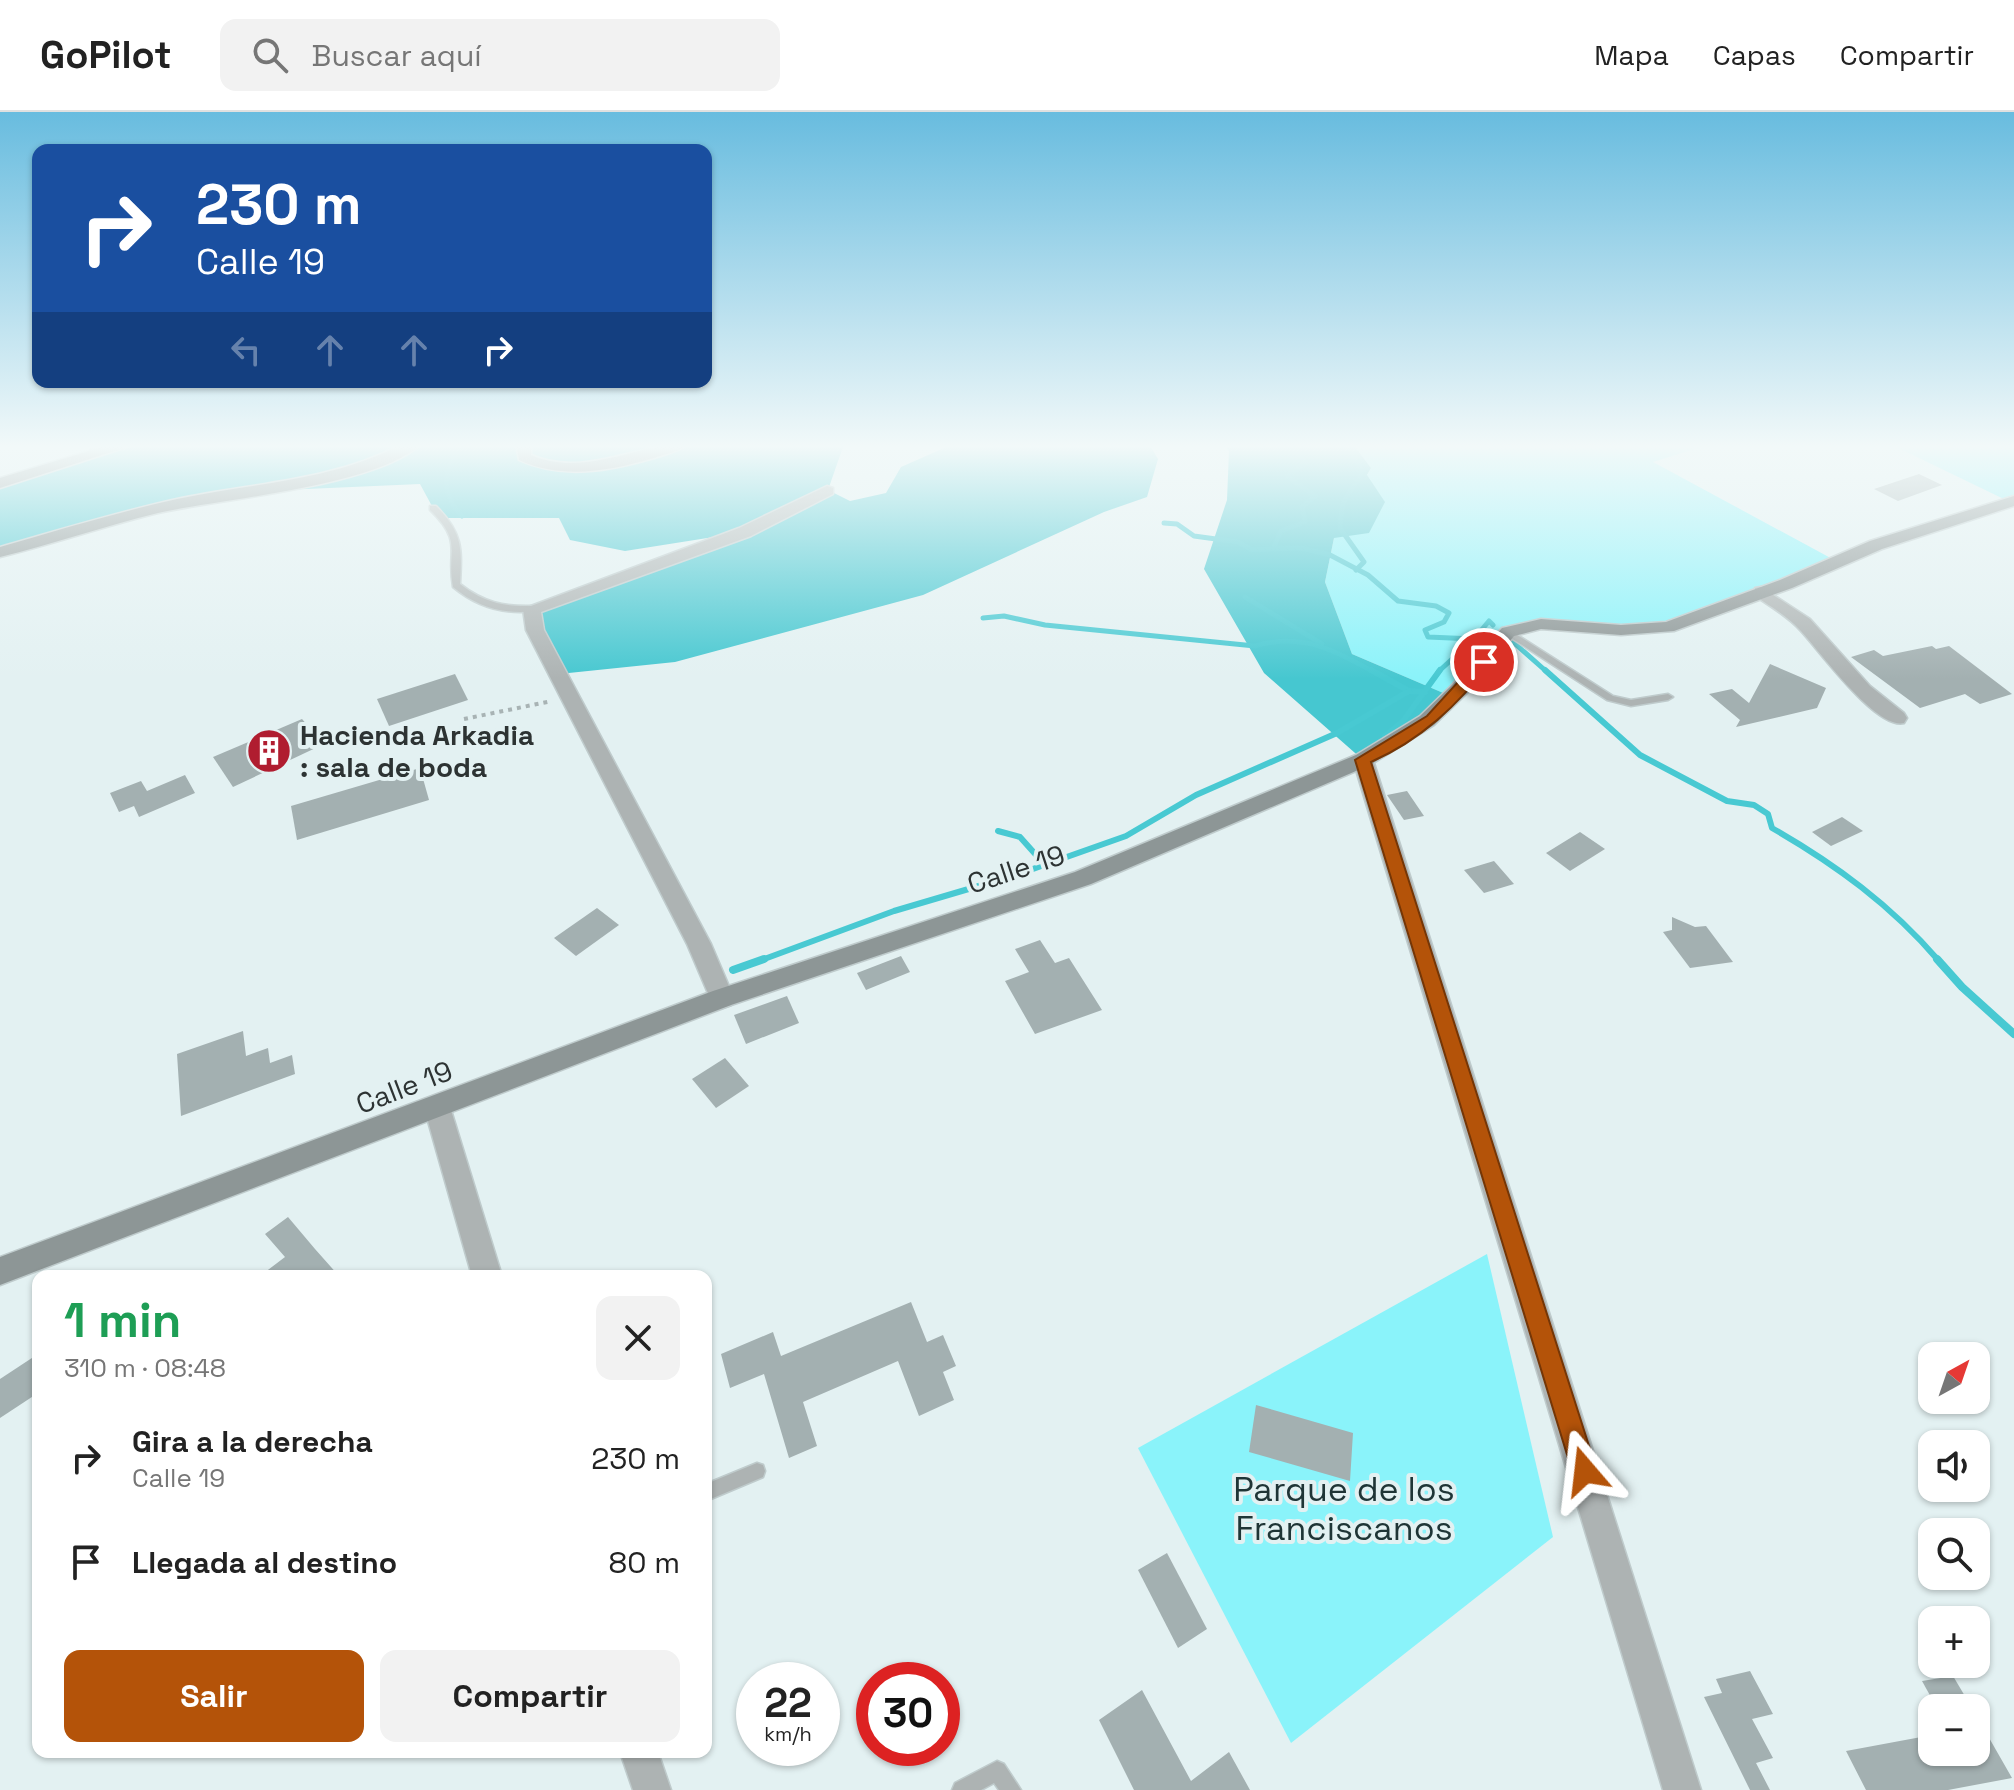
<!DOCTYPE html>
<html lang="es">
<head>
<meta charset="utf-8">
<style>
  :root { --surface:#fff; --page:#f2f2f2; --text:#222; --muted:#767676; --line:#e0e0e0; --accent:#b45309 }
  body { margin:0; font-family:"Space Grotesk",sans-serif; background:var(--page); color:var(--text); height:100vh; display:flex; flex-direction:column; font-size:30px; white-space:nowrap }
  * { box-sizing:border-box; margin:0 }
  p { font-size:26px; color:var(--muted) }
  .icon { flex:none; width:44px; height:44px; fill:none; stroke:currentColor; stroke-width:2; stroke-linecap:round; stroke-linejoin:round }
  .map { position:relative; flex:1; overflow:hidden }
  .side { position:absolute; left:32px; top:1158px; width:680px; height:488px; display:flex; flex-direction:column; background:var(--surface); border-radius:16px; box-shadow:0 2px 6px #0004 }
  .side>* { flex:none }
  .hud { position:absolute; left:32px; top:32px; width:680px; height:244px; border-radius:16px; box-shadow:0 2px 6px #0004; background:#1a4fa0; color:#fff; overflow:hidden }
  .needle { width:52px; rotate:40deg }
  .tools { position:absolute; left:1918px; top:1230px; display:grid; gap:16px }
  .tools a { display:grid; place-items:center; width:72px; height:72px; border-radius:16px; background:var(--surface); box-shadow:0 2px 6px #0004; font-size:40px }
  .speed { position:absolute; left:736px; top:1550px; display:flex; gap:16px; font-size:40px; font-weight:700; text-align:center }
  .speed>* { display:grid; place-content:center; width:104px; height:104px; border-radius:50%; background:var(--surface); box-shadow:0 2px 6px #0004; line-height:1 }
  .speed small { font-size:20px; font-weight:400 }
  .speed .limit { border:12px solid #d22; background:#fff; color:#111 }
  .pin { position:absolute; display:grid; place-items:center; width:68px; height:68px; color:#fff; margin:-34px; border:4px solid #fff; border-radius:50%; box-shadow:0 2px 8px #0007 }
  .me { position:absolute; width:88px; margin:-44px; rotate:343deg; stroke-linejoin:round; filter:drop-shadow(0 0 6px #0008) }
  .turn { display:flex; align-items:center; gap:28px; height:168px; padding:0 32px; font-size:36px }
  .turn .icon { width:104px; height:104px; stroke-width:2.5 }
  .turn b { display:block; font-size:56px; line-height:68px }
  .lanes { display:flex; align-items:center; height:76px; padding:0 32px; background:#0003; justify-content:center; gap:40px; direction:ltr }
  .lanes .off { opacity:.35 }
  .round { display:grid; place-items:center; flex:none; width:84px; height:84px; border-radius:16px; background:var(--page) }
  .overview { display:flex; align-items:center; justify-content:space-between; height:136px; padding:0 32px }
  h1 { font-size:48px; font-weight:700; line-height:60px; color:#1e9e55 }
  .button { display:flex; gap:16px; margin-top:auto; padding:16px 32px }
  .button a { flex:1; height:92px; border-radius:16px; background:var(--accent); color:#fff; font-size:32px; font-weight:700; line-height:92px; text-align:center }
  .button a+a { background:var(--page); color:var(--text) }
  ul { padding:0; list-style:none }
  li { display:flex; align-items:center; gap:24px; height:104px; padding:0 32px }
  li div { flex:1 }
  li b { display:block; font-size:30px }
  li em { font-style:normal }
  header { display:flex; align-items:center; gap:48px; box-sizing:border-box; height:112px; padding:0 40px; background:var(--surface); border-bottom:2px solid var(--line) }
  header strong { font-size:38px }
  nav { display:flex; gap:44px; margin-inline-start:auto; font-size:28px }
  .search { width:560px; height:72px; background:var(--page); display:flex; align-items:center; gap:20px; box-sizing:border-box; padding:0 28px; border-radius:16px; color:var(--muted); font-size:30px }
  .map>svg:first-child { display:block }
  .green { fill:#8af3fa }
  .forest { fill:#46c7d0 }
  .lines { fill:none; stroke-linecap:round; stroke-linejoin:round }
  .stream-far2 { stroke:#48c9d2; stroke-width:5 }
  .stream-far1 { stroke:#48c9d2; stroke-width:6 }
  .stream { stroke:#48c9d2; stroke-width:8 }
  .building { fill:#a3b0b1 }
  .lane-casing { stroke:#bfcbcc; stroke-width:3 }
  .street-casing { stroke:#bfcbcc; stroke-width:3 }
  .secondary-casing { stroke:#bfcbcc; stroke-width:3 }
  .path { stroke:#a8b3b4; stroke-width:4; stroke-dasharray:4 5; stroke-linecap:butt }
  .lane { fill:#adb3b3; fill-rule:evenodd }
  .street { fill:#adb3b3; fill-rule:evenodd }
  .secondary { fill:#8d9696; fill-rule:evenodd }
  .route { fill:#b45309; stroke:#753606; stroke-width:2 }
  .labels { text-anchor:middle; stroke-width:8; stroke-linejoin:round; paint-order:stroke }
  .poi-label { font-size:28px; font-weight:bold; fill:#2d3333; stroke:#e3f1f2; text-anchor:start }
  .street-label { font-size:28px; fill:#2d3333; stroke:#e3f1f2 }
  .near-park-label { font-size:34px; fill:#1f3536; stroke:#e3f1f2 }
</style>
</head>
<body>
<header>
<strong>GoPilot</strong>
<div class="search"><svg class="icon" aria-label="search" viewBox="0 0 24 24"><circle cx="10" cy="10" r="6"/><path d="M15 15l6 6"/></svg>Buscar aquí</div>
<nav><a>Mapa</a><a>Capas</a><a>Compartir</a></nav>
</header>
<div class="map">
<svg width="2014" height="1678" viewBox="0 0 2014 1678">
  <rect width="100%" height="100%" fill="#e3f1f2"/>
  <!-- green -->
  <g class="green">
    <polygon points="1353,332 1710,332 1653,350 1838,450 1667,515 1518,516 1455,586 1352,542 1325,470 1334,426 1371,356"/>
    <polygon points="1890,332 2014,332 2014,389 2010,390"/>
    <polygon points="1487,1142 1553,1425 1291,1631 1138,1336"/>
  </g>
  <!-- forest -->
  <g class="forest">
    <polygon points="129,332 844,332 828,378 850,389 886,381 901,355 953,332 1149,332 1158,347 1147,385 1104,400 923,483 675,550 559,562 532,497 739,421 625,439 570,428 559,406 444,406 433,396 420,372 261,379 208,388 0,440 0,371"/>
    <polygon points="1224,332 1353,332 1371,356 1367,363 1385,390 1369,421 1334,426 1325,470 1352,542 1455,586 1363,648 1264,561 1204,457 1227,388 1229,339"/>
  </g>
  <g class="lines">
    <!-- stream-far2 -->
    <g class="stream-far2">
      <polyline points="1291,332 1306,351 1287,364 1315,384 1302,395 1305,410 1281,419 1273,437 1301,436 1330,443 1368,463 1398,489 1436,494 1449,501 1444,510 1425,518 1428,525 1474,527 1489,509 1493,513"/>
      <path d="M1345,332C1371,368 1362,357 1344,389C1341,396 1341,408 1340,416L1364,450L1356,458"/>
      <path d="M462,404C439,380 443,355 464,332"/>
      <polyline points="1164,411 1177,412 1194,424 1238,430 1252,438 1273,437"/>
      <polyline points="1245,485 1322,532"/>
      <path d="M983,506L1004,504L1045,513L1255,534C1303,520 1333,538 1374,560"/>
      <polyline points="1513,530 1547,560"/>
      <polyline points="1438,560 1474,527"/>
    </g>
    <!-- stream-far1 -->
    <g class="stream-far1">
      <polyline points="1371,558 1409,579 1425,580"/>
      <path d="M1545,558L1640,643L1727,689L1754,693L1768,702L1772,716C1835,752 1891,793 1939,849"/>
      <polyline points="1385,624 1403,609 1440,558"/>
      <polyline points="998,719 1020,725 1045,753"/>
      <polyline points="759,849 894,799 1016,763 1126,724 1196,683 1337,621 1409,579"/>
    </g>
    <!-- stream -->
    <g class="stream">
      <polyline points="1937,847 1962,875 2014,922"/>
      <polyline points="733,858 764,847"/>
    </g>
  </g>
  <!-- building -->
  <g class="building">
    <polygon points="1919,362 1942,373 1898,389 1874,377"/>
    <polygon points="1932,534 1936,537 1949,534 2012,582 1980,592 1965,582 1920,596 1851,545 1874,538 1883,544"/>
    <polygon points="1770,552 1826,576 1817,596 1736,615 1740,608 1709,582 1732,577 1749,591"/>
    <polygon points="455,562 468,588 389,614 377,587"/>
    <polygon points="302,607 324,632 233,675 213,645"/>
    <polygon points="420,656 429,688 297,728 291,694"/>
    <polygon points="185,663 195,681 139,705 134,694 119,700 110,681 141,669 147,679"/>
    <polygon points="1407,679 1424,704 1404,708 1387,683"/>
    <polygon points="1842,705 1863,719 1831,734 1812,720"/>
    <polygon points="1580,720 1605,737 1570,759 1546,741"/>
    <polygon points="1494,749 1514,772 1484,781 1464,758"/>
    <polygon points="597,796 619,813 576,844 554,826"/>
    <polygon points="1672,805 1695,815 1706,814 1733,850 1690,856 1663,820 1672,818"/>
    <polygon points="1040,828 1055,851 1069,846 1102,898 1035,922 1005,869 1029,860 1015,837"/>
    <polygon points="901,844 910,860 866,878 857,861"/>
    <polygon points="787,884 799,911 746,932 734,903"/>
    <polygon points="243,919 246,944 268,936 270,951 292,943 295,962 181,1004 177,942"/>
    <polygon points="725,946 749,974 716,996 692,967"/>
    <polygon points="288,1105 315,1137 339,1164 260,1164 285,1145 265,1122"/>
    <polygon points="911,1190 927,1230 943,1223 956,1254 943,1260 954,1288 919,1304 898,1249 803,1290 817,1334 789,1346 764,1262 730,1276 721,1242 773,1220 781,1244"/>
    <polygon points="38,1242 38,1281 0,1306 0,1267"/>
    <polygon points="1256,1293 1353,1321 1350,1369 1249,1340"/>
    <polygon points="1167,1441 1207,1517 1178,1536 1138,1458"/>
    <polygon points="1750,1559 1773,1602 1752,1607 1773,1646 1756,1651 1770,1678 1750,1678 1704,1585 1722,1581 1716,1567"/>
    <polygon points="1953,1564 1972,1596 1937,1596 1922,1569"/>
    <polygon points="1142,1578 1191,1669 1229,1640 1250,1678 1134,1678 1099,1608"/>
    <polygon points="1976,1603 2012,1666 1948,1678 1866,1678 1846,1639 1932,1623 1932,1640 1976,1640"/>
  </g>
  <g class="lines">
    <!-- lane casing -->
    <g class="lane-casing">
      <g id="lane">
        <path d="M430,394H436C463,421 462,436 460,472C483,490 504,495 532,494L536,497L535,499C504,503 477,495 453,475C446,438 464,431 430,398Z"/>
        <polygon points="1508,517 1613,584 1631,588 1668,582 1673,585 1668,588 1631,594 1607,588 1505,522 1503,520"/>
        <polygon points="757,1351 763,1353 765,1359 763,1365 706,1389 706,1372"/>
        <polygon points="997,1649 1004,1652 1021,1678 999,1678 994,1671 981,1678 952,1678 955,1671"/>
      </g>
    </g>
    <!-- street casing -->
    <g class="street-casing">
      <g id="street">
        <polygon points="827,374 833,376 833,382 751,424 541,500 544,518 711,832 734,886 731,893 722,896 713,893 687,832 526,518 523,497 739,416"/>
        <path d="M1761,475L1810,507L1870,574L1904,601L1907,606L1904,611C1876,618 1819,538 1800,518C1787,504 1770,494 1755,484V476Z"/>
        <polygon points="1363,641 1373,648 1701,1678 1663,1678 1353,648"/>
        <polygon points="437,983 446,987 450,995 502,1164 472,1164 424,995 428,987"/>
        <polygon points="620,1640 658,1640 671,1678 633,1678"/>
      </g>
    </g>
    <!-- secondary casing -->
    <g class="secondary-casing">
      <g id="secondary">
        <polygon points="112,332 136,332 0,376 0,366"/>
        <path d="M402,332H421C378,374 221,387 158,401C105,414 53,432 0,445V435C59,418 118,400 177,387C253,371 333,369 402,332Z"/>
        <path d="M516,332H531V343C584,366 635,332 688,332C679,340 665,342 654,346C609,359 563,368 519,348Z"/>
        <polygon points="2014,384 2014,394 1882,437 1792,476 1674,519 1621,523 1541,517 1514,524 1467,581 1434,613 1370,653 1091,772 731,893 0,1173 0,1145 713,879 1075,760 1356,643 1420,604 1453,572 1502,516 1541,507 1621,513 1666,510 1780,468 1870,429"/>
      </g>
    </g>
    <!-- path -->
    <polyline class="path" points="464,607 552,589"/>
    <!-- lane -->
    <use href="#lane" class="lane"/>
    <!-- street -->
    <use href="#street" class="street"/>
    <!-- secondary -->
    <use href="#secondary" class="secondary"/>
  </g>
  <!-- sky -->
  <linearGradient id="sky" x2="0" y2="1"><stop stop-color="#68bcdf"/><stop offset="0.59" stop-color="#f2f9f9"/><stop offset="1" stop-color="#f2f9f9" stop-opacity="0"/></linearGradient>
  <rect width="2014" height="567" fill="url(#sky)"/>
  <!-- route -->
  <path class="route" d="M1479,547L1491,550C1458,593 1421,628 1371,650L1597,1359L1594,1368L1585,1371L1576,1368L1572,1359L1355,648L1427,604Z"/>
  <!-- icons -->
  <defs>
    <g id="building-disc" transform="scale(2.3)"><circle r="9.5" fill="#b01d30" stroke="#e3f1f2"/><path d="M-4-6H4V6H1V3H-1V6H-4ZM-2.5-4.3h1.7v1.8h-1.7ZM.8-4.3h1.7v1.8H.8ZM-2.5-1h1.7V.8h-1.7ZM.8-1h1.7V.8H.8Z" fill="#fff"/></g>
  </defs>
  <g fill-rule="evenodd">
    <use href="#building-disc" x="269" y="639"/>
  </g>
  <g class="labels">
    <!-- poi labels -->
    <g class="poi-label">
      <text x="300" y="633">Hacienda Arkadia<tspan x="300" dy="32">: sala de boda</tspan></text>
    </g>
    <!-- street labels -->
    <g class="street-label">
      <text transform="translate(1016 757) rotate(-18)" y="10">Calle 19</text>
      <text transform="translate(404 975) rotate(-21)" y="10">Calle 19</text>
    </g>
    <!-- near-park labels -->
    <g class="near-park-label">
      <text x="1344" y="1389">Parque de los<tspan x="1344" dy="39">Franciscanos</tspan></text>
    </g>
  </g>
</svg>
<div class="tools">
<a><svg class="needle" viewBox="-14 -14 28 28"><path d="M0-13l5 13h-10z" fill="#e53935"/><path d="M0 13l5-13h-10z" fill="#767676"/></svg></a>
<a><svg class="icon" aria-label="sound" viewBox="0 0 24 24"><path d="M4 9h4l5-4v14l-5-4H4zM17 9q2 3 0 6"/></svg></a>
<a><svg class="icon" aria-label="search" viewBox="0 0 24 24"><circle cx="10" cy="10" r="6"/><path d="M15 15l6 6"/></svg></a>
<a>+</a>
<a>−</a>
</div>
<div class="speed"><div>22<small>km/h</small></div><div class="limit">30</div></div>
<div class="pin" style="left:1484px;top:550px;background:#d93025"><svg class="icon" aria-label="arrive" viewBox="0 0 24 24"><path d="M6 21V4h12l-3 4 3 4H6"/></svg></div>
<svg class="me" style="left:1585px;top:1359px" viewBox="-20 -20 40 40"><path d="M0-17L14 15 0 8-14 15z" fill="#b45309" stroke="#fff" stroke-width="4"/></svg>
<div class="hud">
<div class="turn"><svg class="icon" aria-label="right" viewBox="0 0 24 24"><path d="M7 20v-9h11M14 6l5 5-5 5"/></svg><div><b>230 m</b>Calle 19</div></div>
<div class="lanes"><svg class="icon off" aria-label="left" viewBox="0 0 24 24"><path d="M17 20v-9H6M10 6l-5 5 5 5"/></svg><svg class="icon off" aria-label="ahead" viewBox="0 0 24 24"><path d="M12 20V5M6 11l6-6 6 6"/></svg><svg class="icon off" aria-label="ahead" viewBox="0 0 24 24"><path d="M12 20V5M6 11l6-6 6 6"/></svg><svg class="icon" aria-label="right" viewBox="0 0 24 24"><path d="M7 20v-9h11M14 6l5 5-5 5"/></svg></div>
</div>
<section class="side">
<div class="overview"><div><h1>1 min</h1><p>310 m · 08:48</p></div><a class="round"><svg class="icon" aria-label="close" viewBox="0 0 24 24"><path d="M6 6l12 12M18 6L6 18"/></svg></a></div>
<ul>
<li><svg class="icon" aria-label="right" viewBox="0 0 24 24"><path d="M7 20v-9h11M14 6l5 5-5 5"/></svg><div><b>Gira a la derecha</b><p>Calle 19</p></div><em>230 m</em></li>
<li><svg class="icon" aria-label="arrive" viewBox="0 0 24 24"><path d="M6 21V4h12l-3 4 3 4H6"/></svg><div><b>Llegada al destino</b></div><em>80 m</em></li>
</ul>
<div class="button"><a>Salir</a><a>Compartir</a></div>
</section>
</div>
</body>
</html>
